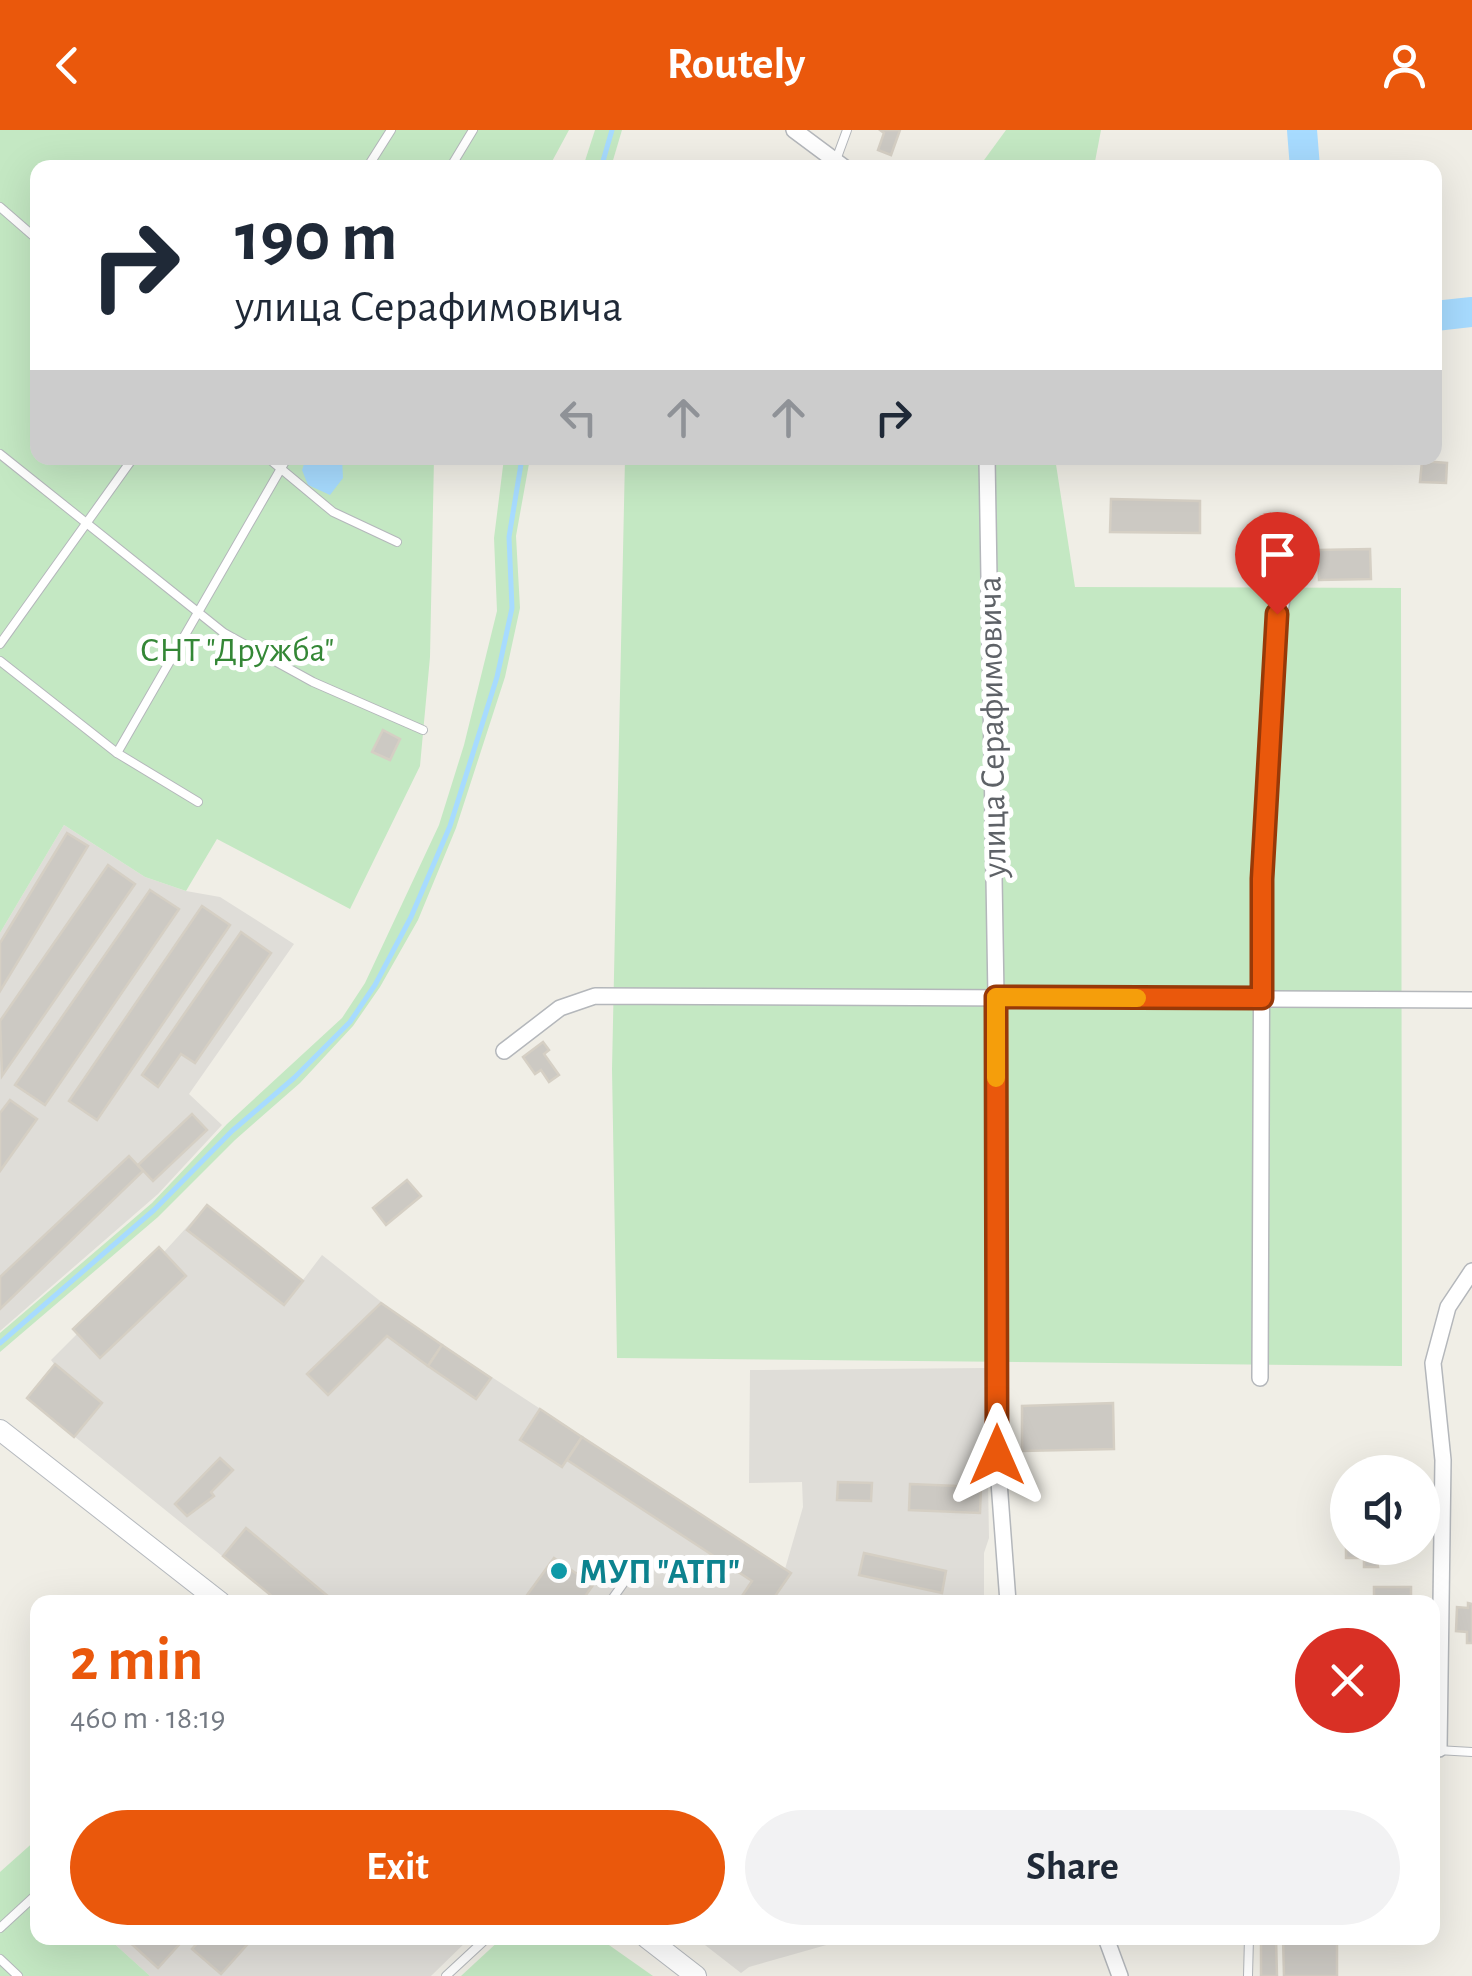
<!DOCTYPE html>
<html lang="en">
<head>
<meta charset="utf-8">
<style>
  :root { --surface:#fff; --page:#f2f2f3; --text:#1f2937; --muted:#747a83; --accent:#ea580c }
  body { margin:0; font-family:"Alegreya Sans",sans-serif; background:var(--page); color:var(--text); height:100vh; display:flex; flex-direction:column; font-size:38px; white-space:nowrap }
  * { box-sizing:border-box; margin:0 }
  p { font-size:32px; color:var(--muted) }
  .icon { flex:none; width:55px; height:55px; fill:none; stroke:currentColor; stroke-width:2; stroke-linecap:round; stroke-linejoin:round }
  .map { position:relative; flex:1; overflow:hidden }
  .drawer { position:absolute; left:30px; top:1465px; width:1410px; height:350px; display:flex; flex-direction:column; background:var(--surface); border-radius:20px; box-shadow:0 10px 40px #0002 }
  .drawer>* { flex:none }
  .hud { position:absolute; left:30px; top:30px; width:1412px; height:305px; border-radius:20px; box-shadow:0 10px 40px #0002; background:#fff; color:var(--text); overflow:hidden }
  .tools { position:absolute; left:1330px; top:1325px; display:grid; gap:20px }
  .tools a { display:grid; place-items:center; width:110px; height:110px; border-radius:50%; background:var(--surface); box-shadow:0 10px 40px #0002; font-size:50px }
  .pin { position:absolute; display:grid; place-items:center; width:85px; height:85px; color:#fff; margin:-102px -42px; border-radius:50% 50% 50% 0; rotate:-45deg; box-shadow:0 0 10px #0007 }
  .pin .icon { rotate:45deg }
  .me { position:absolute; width:110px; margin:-55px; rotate:0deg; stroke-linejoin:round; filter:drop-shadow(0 0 8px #0008) }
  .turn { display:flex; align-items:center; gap:35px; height:210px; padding:0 40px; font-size:45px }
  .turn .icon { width:130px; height:130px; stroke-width:2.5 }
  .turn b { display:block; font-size:70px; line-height:85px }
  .lanes { display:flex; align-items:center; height:95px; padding:0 40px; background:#0003; justify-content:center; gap:50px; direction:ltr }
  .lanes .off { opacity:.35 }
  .round { display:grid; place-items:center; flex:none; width:105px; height:105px; border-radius:52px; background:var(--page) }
  .summary { display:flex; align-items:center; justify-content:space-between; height:170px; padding:0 40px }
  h1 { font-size:60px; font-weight:600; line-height:75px; color:var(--accent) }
  .cta { display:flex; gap:20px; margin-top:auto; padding:20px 40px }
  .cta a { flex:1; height:115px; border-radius:60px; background:var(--accent); color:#fff; font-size:40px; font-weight:600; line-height:115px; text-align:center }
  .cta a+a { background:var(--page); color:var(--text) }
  header { display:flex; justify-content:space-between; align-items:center; height:130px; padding:0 40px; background:var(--accent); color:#fff; font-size:45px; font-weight:600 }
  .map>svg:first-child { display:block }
  .industrial { fill:#dfddd8 }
  .green { fill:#c4e8c3 }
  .water { fill:#a7dbff }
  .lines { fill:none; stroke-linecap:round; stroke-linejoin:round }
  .stream { stroke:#a7dbff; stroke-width:5 }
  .river { stroke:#a7dbff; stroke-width:30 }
  .building { fill:#ccc9c3; stroke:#d5cfc4; stroke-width:2.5 }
  .service-casing { stroke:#b4b7bb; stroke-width:10 }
  .minor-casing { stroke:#b4b7bb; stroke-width:18 }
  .secondary-casing { stroke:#b5b9be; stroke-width:22 }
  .service { stroke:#fff; stroke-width:8 }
  .minor { stroke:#fff; stroke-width:15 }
  .secondary { stroke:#fff; stroke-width:20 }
  .route-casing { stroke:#983908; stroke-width:25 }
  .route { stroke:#ea580c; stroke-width:18 }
  .slow { stroke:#f59e0b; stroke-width:18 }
  .culture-dot { fill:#0f9aa8; stroke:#fff; stroke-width:4 }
  .labels { text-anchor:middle; stroke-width:10; stroke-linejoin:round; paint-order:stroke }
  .park-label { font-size:35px; fill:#348736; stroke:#fff }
  .street-label { font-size:35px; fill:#5e6267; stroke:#fff }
  .culture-label { font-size:35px; font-weight:bold; fill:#0d838f; stroke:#fff; text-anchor:start }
</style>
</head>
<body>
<header><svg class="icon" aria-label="back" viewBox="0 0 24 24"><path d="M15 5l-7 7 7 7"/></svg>Routely<svg class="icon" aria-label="person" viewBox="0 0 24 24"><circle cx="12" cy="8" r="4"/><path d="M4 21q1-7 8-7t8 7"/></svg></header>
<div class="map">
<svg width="1472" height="1846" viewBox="0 0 1472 1846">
  <rect width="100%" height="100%" fill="#f0eee6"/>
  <!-- industrial -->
  <g class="industrial">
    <polygon points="64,695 145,747 186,761 220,767 294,814 189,964 222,995 158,1064 0,1201 0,803"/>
    <polygon points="207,1075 303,1150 322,1125 403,1189 785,1439 803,1377 802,1352 749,1353 750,1240 986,1238 989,1408 984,1423 984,1472 279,1472 27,1268 54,1234 51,1230 77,1204 73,1199 159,1117 164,1122"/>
    <polygon points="108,1808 470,1808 431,1846 150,1846"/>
    <polygon points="696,1808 851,1808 749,1837 741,1843"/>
  </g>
  <!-- green -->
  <g class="green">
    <polygon points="0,0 569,0 549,37 38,38 38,328 434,328 430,527 420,636 350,779 217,709 186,761 145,747 64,695 0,803"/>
    <polygon points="595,0 622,0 611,37 583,37"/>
    <polygon points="1006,0 1101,0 1094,37 979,37"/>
    <polygon points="504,328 530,328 516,406 520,478 505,547 456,698 418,790 380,857 353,896 300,953 235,1010 158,1087 0,1222 0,1203 152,1073 227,994 342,888 365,853 439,695 464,615 497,481 494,408"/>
    <polygon points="625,328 1055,328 1075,457 1401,458 1402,1236 617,1228 612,939"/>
    <polygon points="37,1709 38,1808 108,1808 150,1846 0,1846 0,1742"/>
    <polygon points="502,1808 599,1808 653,1846 461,1846"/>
  </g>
  <!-- water -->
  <polygon class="water" points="306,328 342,328 343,348 330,365 308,355 302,340"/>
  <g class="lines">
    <!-- stream -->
    <g class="stream">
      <polyline points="601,38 612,0"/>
      <polyline points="0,1213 154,1080 232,1001 294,948 350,892 375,855 411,787 450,696 497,547 512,478 509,407 522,328"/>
    </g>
    <!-- river -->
    <g class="river">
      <polyline points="1302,0 1305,38"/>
      <polyline points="1435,186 1472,182"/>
    </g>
  </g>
  <!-- building -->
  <g class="building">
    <polygon points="880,0 900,0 891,25 878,20 884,3"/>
    <polygon points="1422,331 1447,333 1446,353 1420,352"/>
    <polygon points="1111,369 1200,371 1200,403 1110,402"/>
    <polygon points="1370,419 1371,449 1319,450 1318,420"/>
    <polygon points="383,600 400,609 390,630 372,622"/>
    <polygon points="67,703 88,716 0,861 0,813"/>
    <polygon points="108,735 135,754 2,946 0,891"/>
    <polygon points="150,760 179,779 45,975 15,955"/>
    <polygon points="202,776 230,795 97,990 69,971"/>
    <polygon points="241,802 271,823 195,933 181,924 158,957 142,945"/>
    <polygon points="543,912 549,920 544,924 559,945 549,952 541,940 535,944 523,927"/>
    <polygon points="10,970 37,989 0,1041 0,983"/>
    <polygon points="192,984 207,1000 153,1051 138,1035"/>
    <polygon points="129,1026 143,1041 0,1179 0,1147"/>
    <polygon points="407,1050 421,1066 386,1095 373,1078"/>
    <polygon points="207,1075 303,1151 284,1175 187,1100"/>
    <polygon points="159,1117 186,1146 100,1228 73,1199"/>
    <polygon points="381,1173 442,1215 428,1236 387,1206 328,1265 307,1244"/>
    <polygon points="442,1215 491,1248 476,1269 428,1236"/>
    <polygon points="55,1234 102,1273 74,1307 27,1268"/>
    <polygon points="1113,1273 1114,1319 1022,1321 1022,1276"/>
    <polygon points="540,1279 582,1307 562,1337 520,1310"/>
    <polygon points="582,1307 791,1443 771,1472 738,1472 752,1451 567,1330"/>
    <polygon points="220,1328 233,1340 211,1362 214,1366 187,1386 175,1374"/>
    <polygon points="838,1352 872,1353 871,1371 837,1370"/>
    <polygon points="910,1354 981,1357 980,1383 909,1380"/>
    <polygon points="246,1398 335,1472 279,1472 223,1426"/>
    <polygon points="1346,1418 1375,1418 1378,1437 1364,1437 1364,1428 1346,1428"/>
    <polygon points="864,1423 946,1441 942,1463 859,1445"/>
    <polygon points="554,1428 593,1455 581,1472 522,1472"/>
    <polygon points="1374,1457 1411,1457 1411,1469 1374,1472"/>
    <polygon points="1468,1473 1472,1474 1472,1513 1467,1513 1467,1502 1456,1501 1457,1477 1468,1478"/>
    <polygon points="125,1808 185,1808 158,1838"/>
    <polygon points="202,1808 253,1808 221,1844 192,1819"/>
    <polygon points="1261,1808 1276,1808 1277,1846 1261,1846"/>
    <polygon points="1283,1808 1337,1808 1337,1846 1284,1846"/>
  </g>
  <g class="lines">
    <!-- service casing -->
    <g class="service-casing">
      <g id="service">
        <polyline points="836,30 847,0"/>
        <polyline points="367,38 391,0"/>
        <polyline points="450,38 473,0"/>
        <polyline points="0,77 38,110"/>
        <polyline points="0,324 224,503 313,552 423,600"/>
        <polyline points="268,328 333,382 397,412"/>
        <polyline points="0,514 133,328"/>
        <polyline points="0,531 117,623 198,672"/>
        <polyline points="117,623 287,328"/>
        <polyline points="610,1472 640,1430"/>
        <polyline points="1437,1620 1472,1622"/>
        <polyline points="0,1798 38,1763"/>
        <polyline points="0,1829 18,1846"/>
        <polyline points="446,1846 487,1808"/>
        <polyline points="1248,1846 1249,1808"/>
      </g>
    </g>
    <!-- minor casing -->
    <g class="minor-casing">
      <g id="minor">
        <polyline points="794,0 845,38"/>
        <polyline points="987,328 996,867 997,1325 1008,1472"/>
        <polyline points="504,921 560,878 595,866 1472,870"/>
        <polyline points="1260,1248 1262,749 1273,521 1286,446"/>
        <polyline points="1439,1619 1443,1330 1433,1233 1448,1177 1472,1141"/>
        <polyline points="1106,1808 1120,1846"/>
      </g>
    </g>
    <!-- secondary casing -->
    <g class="secondary-casing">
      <g id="secondary">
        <polyline points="0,1300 220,1472"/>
        <polyline points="647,1808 696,1846"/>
      </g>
    </g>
    <!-- service -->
    <use href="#service" class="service"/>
    <!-- minor -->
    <use href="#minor" class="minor"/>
    <!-- secondary -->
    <use href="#secondary" class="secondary"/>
  </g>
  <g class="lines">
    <!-- route casing -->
    <g class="route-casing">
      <polyline id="route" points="997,1325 996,867 1262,868 1262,749 1277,484"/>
    </g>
    <!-- route -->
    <use href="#route" class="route"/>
    <!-- slow -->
    <polyline class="slow" points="996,948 996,867 1137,868"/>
  </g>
  <!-- markers -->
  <circle class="culture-dot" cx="559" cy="1441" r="10"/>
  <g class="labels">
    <!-- park labels -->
    <g class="park-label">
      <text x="237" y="531">СНТ "Дружба"</text>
    </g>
    <!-- street labels -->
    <g class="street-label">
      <text transform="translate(991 597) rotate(-91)" y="12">улица Серафимовича</text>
    </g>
    <!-- culture labels -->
    <g class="culture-label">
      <text x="579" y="1453">МУП "АТП"</text>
    </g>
  </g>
</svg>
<div class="tools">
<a><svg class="icon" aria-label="sound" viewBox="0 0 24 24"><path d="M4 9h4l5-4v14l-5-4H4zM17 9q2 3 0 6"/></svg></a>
</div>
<div class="pin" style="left:1277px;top:484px;background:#d93025"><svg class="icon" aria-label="arrive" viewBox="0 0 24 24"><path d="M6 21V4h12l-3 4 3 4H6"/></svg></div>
<svg class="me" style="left:997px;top:1325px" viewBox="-20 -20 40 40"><path d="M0-17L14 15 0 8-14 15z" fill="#ea580c" stroke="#fff" stroke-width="4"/></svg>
<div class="hud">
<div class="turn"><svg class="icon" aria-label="right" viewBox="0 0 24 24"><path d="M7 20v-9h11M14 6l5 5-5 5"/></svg><div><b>190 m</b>улица Серафимовича</div></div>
<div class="lanes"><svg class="icon off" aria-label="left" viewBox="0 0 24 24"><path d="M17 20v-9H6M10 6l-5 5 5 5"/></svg><svg class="icon off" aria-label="ahead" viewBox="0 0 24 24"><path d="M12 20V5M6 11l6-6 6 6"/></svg><svg class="icon off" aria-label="ahead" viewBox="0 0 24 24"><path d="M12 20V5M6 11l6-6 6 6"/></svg><svg class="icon" aria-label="right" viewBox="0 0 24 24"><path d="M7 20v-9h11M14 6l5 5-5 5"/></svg></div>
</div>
<section class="drawer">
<div class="summary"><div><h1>2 min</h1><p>460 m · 18:19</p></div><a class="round" style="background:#d93025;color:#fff"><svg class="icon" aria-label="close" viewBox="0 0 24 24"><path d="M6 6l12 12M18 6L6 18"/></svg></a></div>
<div class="cta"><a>Exit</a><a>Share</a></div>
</section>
</div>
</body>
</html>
